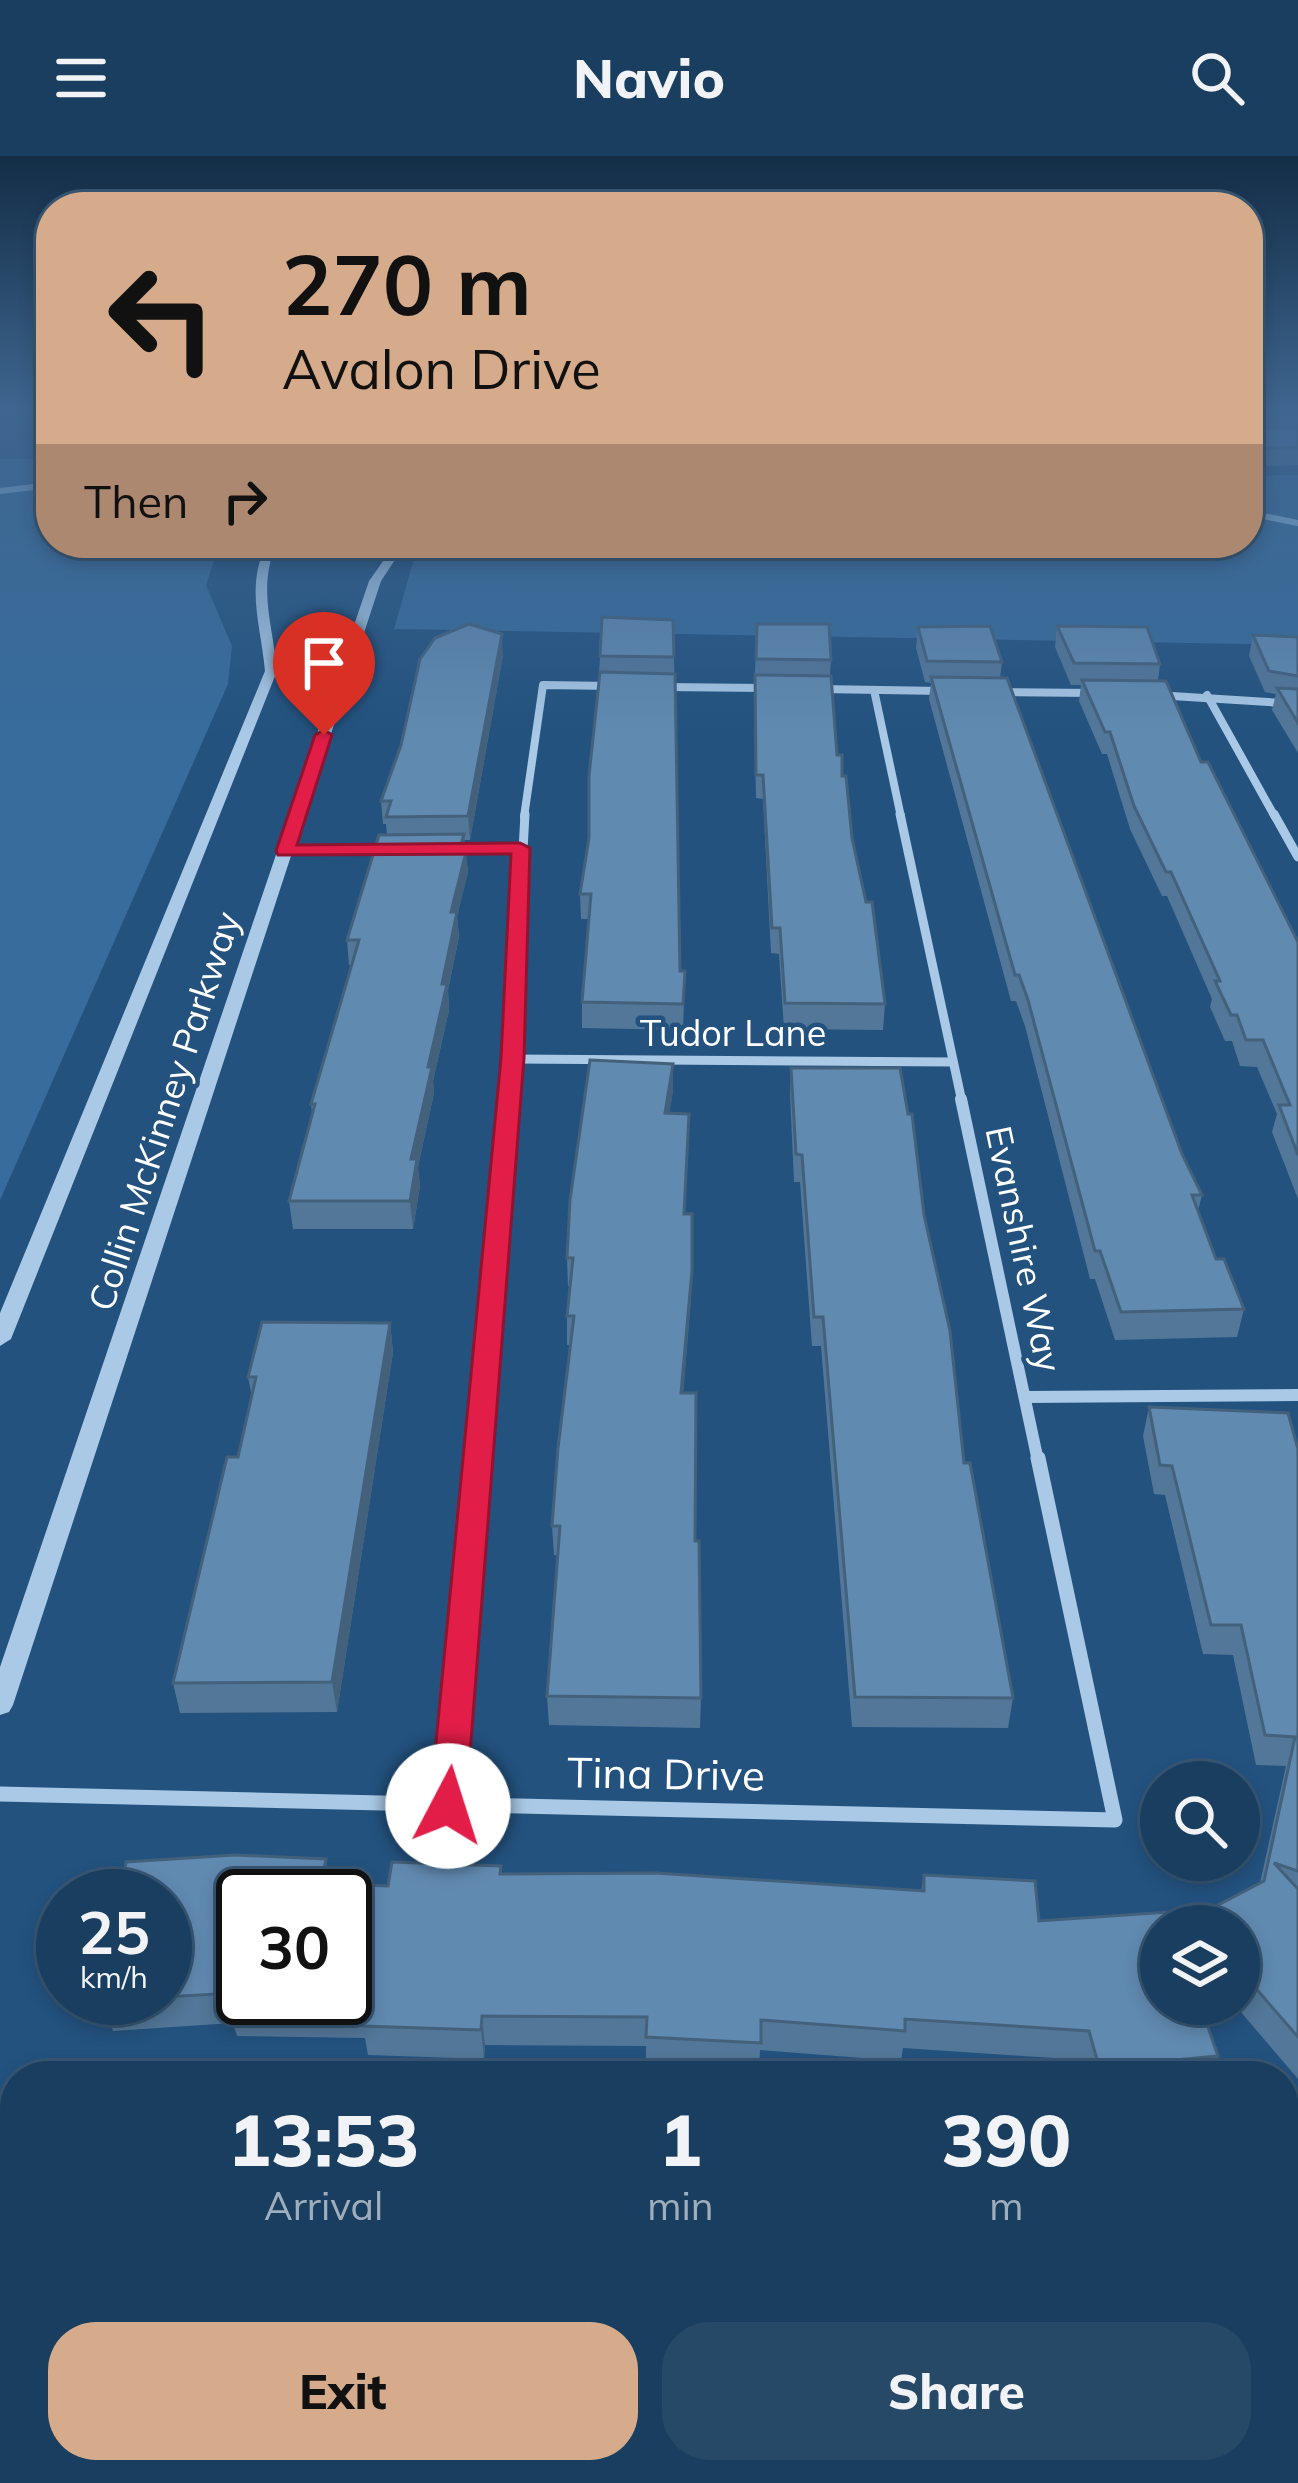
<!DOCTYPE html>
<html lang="en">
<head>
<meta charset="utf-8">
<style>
  :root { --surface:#1a3e5f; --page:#274968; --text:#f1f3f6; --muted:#9faebd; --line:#385774; --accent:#d6ab8b }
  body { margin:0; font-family:Mulish,sans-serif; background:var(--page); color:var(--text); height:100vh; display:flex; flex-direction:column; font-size:45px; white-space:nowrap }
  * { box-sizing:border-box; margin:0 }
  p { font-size:39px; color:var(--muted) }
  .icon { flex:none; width:66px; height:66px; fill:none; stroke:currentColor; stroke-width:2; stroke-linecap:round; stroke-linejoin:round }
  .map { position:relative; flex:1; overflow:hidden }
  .details { position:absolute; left:0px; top:1905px; width:1299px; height:423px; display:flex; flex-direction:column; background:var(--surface); border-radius:48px 48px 0 0; box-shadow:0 6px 18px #0003,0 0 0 3px var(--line) }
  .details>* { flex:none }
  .guide { position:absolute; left:36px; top:36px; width:1227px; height:366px; border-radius:48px; box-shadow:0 6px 18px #0003,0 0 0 3px var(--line); background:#d6ab8b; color:#111; overflow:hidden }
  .tools { position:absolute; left:1140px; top:1605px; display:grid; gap:24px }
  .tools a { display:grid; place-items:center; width:120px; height:120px; border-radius:50%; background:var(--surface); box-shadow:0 6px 18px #0003,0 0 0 3px var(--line); font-size:60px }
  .speed { position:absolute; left:36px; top:1713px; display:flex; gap:24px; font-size:60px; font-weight:700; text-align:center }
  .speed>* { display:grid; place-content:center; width:156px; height:156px; border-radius:50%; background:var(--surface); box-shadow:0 6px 18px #0003,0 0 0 3px var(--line); line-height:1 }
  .speed small { font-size:30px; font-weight:400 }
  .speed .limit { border:6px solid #111; border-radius:18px; background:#fff; color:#111 }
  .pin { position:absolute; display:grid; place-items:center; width:102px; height:102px; color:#fff; margin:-123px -51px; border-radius:50% 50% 50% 0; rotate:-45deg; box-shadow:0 0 12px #0007 }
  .pin .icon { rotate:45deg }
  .me { position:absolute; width:132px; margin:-66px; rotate:5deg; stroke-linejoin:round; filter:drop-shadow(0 0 9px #0008) }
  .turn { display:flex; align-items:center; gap:42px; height:252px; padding:0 48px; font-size:54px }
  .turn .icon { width:156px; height:156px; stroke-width:2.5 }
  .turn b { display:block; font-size:84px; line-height:102px }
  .then { display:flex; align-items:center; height:114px; padding:0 48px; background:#0003; gap:24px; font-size:45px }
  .eta { display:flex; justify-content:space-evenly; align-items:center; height:204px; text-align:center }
  .eta b { font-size:72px; font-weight:800; line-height:84px }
  .primary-button { display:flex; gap:24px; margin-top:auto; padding:24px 48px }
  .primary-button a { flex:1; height:138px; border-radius:48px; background:var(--accent); color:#111; font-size:48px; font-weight:800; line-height:138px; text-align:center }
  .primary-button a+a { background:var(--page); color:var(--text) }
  header { display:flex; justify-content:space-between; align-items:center; height:156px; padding:0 48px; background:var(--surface); font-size:54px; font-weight:800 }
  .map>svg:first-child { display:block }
  .green { fill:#376c9c }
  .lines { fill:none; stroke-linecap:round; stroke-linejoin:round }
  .stream { stroke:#9dc5e7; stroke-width:6 }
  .minor-far4 { stroke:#a9c9e6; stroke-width:6 }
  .minor-far3 { stroke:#a9c9e6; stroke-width:8 }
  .minor-far2 { stroke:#a9c9e6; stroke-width:9 }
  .minor-far1 { stroke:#a9c9e6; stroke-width:12 }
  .minor { stroke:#a9c9e6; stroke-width:15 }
  .tertiary { fill:#a9c9e6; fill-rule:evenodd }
  .wall { fill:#537798 }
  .shaded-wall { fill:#44617c }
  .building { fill:#618ab1; stroke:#44617c; stroke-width:3; fill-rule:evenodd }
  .route { fill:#e11d48; stroke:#92132f; stroke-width:3 }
  .labels { text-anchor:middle; stroke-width:9; stroke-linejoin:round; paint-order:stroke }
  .street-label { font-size:36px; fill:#fff; stroke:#23527f }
  .near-street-label { font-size:42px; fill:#fff; stroke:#23527f }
</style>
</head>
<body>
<header><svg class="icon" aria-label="menu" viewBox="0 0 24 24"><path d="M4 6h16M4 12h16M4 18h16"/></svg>Navio<svg class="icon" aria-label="search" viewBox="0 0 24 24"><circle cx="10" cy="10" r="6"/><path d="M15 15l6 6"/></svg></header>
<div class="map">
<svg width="1298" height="2327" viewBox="0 0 1298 2327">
  <rect width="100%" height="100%" fill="#23527f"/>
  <!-- green -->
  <g class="green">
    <polygon points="0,303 51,303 51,387 220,387 206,429 232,490 228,528 0,1044"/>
    <polygon points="1298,319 1298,489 394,473 416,396 425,387 1248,387 1248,320"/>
  </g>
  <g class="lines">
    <!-- stream -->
    <g class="stream">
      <polyline points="0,335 51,329"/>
      <polyline points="1248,357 1298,367"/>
    </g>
    <!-- minor-far4 -->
    <polyline class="minor-far4" points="1260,282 1254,268 1265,254"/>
    <!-- minor-far3 -->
    <g class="minor-far3">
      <polyline points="664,531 769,532"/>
      <polyline points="820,533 943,535"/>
      <polyline points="874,534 901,661"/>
      <polyline points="1000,536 1093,537"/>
      <polyline points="1156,539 1298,548"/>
      <polyline points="1207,539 1275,661"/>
      <polyline points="524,661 543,529 613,530"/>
    </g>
    <!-- minor-far2 -->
    <g class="minor-far2">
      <polyline points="900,658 962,946"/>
      <polyline points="1274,658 1298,701"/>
      <polyline points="456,693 520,692"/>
      <polyline points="285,695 387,694"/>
      <polyline points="513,903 953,906"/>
      <polyline points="509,946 525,658"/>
    </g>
    <!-- minor-far1 -->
    <g class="minor-far1">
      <polyline points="961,943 1038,1305"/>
      <polyline points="1025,1241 1298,1239"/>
      <polyline points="478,1305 510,943"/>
    </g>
    <!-- minor -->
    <g class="minor">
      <polyline points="0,1638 1115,1664 1038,1302"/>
      <polyline points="448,1650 478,1302"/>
    </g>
    <!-- tertiary -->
    <g class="tertiary">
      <path d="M267,387H277C257,431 273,469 277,515L11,1183L0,1190V1157L265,515C261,469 245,431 267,387Z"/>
      <polygon points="396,387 406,387 381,425 13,1549 9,1556 0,1559 0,1511 369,425"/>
    </g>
  </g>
  <!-- wall -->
  <g class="wall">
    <polygon points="1248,254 1259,254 1248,269 1250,272 1264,272 1265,254 1298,254 1298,309 1248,311"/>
    <polygon points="757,468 831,504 830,520 837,599 852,682 885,848 883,874 784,873 779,798 771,797 763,643 756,642 754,540"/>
    <polygon points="1057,470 1160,508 1158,525 1298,786 1298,1043 1272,976 1277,958 1257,911 1240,910 1232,885 1225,885 1210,851 1212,843 1167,740 1162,740 1130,673 1107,598 1102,598 1079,545 1081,529 1071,529 1055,491"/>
    <polygon points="918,471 1002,506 1000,522 1182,998 1202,1039 1198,1055 1216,1103 1244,1153 1237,1181 1115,1184 1095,1123 1090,1123 1025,870 1016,845 1011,845 929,543 931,527 925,526 916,492"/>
    <polygon points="1253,479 1298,481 1298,597 1272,554 1276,538 1265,536 1249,500"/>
    <polygon points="503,499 470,684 464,684 468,716 457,760 459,781 448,834 449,854 433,925 434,937 418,1011 420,1030 413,1073 293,1073 289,1045 312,958 311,948 351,809 349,809 347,784 387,679 386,668 383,668 381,645"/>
    <polygon points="600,500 674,501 680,815 685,815 683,874 582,872 582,846 589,763 581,763 580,738 589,682"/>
    <polygon points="673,908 673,935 669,957 685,1058 691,1142 683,1237 695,1385 701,1542 700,1572 549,1569 547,1540 558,1399 554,1399 552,1370 570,1189 567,1189 567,1160 570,1130 568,1130 567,1102"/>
    <polygon points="791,912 924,1059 964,1307 1013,1542 1008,1572 852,1571 821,1190 812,1190 800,1026 794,1026 790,938"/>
    <polygon points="390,1167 393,1196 337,1556 180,1557 173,1527 238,1301 252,1241 248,1221"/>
    <polygon points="1149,1251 1298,1293 1298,1923 1234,1848 1239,1848 1239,1770 1192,1770 1195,1761 1260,1727 1286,1610 1256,1609 1233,1499 1203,1498 1165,1339 1154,1338 1143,1280"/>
    <polygon points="502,1718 921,1735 924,1719 1039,1765 1218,1900 1211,1920 1086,1920 1082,1904 903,1892 901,1905 760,1894 759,1916 646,1910 646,1890 485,1889 484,1903 368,1899 365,1882 237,1880 233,1867 113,1875 104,1845 330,1729 388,1730"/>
    <polygon points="1284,2005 1298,2006 1298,2212 1284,2210"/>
    <polygon points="294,2313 393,2313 396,2327 302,2327"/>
  </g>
  <!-- shaded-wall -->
  <g class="shaded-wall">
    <polygon points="1250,254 1259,254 1248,269 1248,257"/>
    <polygon points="502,478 503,499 470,684 468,660"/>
    <polygon points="464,678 468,716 457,760 459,781 448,834 449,854 433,925 434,937 418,1011 420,1030 413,1073 410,1045 411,1003 442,828 451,756"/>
    <polygon points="673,908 673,935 665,984 665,957"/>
    <polygon points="692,1114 691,1142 681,1266 681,1237"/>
    <polygon points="390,1167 393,1196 337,1556 332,1526"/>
    <polygon points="326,1703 331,1732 321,1728"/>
    <polygon points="482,1860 485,1889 484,1903 481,1874"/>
    <polygon points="380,2313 393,2313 396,2327 362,2327"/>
  </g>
  <!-- building -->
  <g class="building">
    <polygon points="1266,254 1298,254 1298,257 1268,257"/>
    <polygon points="1248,269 1250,272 1298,271 1298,291 1248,293"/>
    <polygon points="602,461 673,464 674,501 600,500"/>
    <polygon points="469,468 502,478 468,660 386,661 391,645 381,645 401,589 420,503 435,482"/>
    <polygon points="757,468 829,468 831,504 756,503"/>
    <polygon points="990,470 1002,506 927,505 918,471"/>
    <polygon points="1057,470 1147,471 1160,508 1074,507"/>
    <polygon points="1253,479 1298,481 1298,520 1269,515"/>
    <polygon points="600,516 675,518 680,815 685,815 683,848 582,846 591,738 580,738 589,682 589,620"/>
    <polygon points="755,519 831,520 837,599 842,599 842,620 846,620 852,682 866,746 872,746 885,848 785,847 780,772 772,772 763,619 756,619"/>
    <polygon points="931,521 1007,522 1182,998 1202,1039 1192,1039 1216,1103 1224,1103 1244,1153 1121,1156 1100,1095 1095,1095 1028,844 1019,819 1015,819"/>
    <polygon points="1082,524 1166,525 1201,606 1208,606 1298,786 1298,999 1279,949 1290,949 1263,884 1246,884 1237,859 1231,859 1215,825 1220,825 1171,716 1166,716 1134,650 1110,576 1105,576"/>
    <polygon points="1277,532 1298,533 1298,567"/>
    <polygon points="464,678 460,692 467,692 451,756 457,756 442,828 447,828 428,911 432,911 411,1003 417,1003 410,1045 289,1045 315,948 311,948 359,784 347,784 379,679"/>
    <polygon points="590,904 673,908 665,957 689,958 684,1058 692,1058 692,1114 681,1237 696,1237 695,1385 699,1385 701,1542 547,1540 560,1370 552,1370 558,1292 574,1160 567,1160 573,1102 567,1102 570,1044"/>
    <polygon points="791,912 900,912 908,958 912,958 924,1059 950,1175 964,1307 970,1307 1013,1542 855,1541 823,1161 814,1161 802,999 796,998"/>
    <polygon points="262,1166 390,1167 332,1526 173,1527 227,1301 238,1301 256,1221 248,1221"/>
    <polygon points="1149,1251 1288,1257 1298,1293 1298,1715 1274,1707 1298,1733 1298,1881 1239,1813 1239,1770 1202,1770 1195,1761 1264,1725 1295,1581 1265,1579 1241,1469 1211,1469 1172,1310 1160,1309"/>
    <path d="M235,1699L326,1703L321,1728L388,1730L392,1706L501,1710L500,1718L656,1717L924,1735V1719L1035,1725L1039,1765L1169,1756L1173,1770H1161V1848H1200L1218,1900L1099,1911L1089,1875L905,1863V1875L761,1864V1887L646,1881L647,1861L482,1860L481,1874L363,1870L366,1853L230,1851L233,1837L165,1841V1740H121L126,1706ZM243,1740H345V1842H243Z"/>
    <polygon points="104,1842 155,1842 104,1845"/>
    <polygon points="1284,2005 1298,2006 1298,2183 1284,2181"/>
    <polygon points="302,2313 380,2313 362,2327 310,2327"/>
  </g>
  <!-- sky -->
  <linearGradient id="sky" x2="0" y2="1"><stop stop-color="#132d46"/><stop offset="0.44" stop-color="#3f6690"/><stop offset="1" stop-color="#3f6690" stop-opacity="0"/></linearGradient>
  <rect width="1298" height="579" fill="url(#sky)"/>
  <!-- route -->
  <polygon class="route" points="324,574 332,579 297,689 520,687 530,692 524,902 466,1650 460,1660 448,1665 435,1660 430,1650 501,902 511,698 278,699 276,695 315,579"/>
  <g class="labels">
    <!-- street labels -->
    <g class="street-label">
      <text x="733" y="890">Tudor Lane</text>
      <text transform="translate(164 955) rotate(-72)" y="13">Collin McKinney Parkway</text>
      <text transform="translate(1024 1093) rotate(78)" y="13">Evanshire Way</text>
    </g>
    <!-- near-street labels -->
    <g class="near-street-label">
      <text transform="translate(666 1618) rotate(1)" y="15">Tina Drive</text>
    </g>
  </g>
</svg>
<div class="tools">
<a><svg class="icon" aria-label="search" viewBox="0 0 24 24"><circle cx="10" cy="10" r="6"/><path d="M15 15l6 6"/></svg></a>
<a><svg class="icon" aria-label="layers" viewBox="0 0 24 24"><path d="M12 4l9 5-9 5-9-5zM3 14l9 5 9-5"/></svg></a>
</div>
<div class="speed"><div>25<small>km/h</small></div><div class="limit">30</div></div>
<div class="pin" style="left:324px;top:579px;background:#d93025"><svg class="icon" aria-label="arrive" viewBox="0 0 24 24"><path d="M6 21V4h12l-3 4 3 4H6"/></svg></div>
<svg class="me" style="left:448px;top:1650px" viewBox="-20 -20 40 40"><circle r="19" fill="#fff"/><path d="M0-13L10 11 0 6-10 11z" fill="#e11d48"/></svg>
<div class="guide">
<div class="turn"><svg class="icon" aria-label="left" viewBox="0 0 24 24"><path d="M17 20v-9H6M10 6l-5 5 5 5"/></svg><div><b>270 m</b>Avalon Drive</div></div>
<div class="then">Then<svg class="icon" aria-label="right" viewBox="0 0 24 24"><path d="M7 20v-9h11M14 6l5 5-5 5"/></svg></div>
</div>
<section class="details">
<div class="eta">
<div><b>13:53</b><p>Arrival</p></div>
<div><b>1</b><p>min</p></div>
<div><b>390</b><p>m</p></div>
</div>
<div class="primary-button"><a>Exit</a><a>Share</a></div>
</section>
</div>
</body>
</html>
